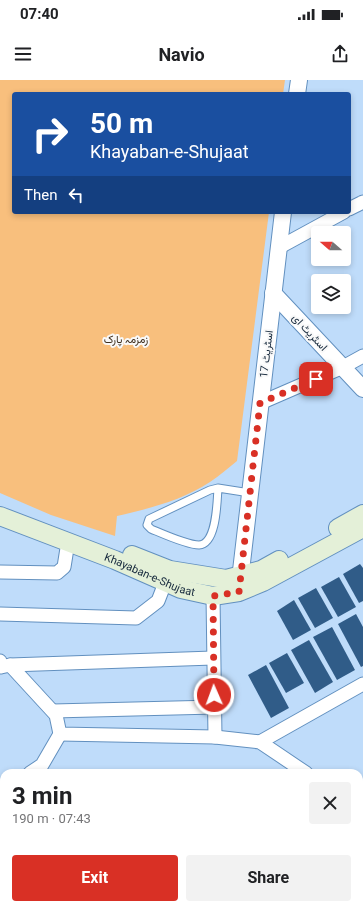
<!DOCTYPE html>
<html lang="en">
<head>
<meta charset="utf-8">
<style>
  :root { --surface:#fff; --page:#f2f2f2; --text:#202124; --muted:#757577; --accent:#d93025 }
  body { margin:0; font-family:Roboto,Vazirmatn,sans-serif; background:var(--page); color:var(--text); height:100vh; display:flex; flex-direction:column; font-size:15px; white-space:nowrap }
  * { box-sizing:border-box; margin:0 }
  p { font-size:13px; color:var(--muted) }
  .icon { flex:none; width:22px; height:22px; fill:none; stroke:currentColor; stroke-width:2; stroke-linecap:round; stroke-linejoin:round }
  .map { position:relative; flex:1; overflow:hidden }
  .side { position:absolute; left:0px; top:689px; width:363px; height:140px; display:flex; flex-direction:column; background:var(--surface); border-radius:12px 12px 0 0; box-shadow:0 2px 6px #0003 }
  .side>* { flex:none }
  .guide { position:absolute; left:12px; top:12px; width:339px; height:122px; border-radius:4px; box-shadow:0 2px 6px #0003; background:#1a4fa0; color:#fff; overflow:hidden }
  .needle { width:26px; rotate:290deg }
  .controls { position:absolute; left:311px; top:146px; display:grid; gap:8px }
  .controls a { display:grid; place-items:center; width:40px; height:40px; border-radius:4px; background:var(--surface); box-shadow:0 2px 6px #0003; font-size:20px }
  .pin { position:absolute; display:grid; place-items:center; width:34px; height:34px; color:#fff; margin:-17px; border-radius:8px; box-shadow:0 2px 6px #0006 }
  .me { position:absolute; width:44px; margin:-22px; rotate:358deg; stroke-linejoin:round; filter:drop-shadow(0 0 3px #0008) }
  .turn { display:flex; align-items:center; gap:14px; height:84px; padding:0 12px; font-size:18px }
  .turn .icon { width:52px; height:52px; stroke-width:2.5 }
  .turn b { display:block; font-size:28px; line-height:34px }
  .then { display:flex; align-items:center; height:38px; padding:0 12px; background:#0003; gap:8px; font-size:15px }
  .round { display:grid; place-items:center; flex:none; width:42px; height:42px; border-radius:4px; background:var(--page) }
  .overview { display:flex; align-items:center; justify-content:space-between; height:68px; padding:0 12px }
  h1 { font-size:24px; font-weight:700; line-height:30px }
  .action { display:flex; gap:8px; margin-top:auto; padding:8px 12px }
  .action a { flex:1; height:46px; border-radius:4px; background:var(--accent); color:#fff; font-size:16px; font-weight:700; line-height:46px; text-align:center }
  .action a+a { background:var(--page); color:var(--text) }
  .status { display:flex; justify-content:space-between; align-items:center; height:28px; padding:0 20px; background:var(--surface); direction:ltr }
  .status svg { height:11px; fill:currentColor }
  header { display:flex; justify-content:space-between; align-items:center; height:52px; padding:0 12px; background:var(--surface); font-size:18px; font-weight:700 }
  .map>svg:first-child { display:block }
  .green { fill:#f8bf7d }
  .building { fill:#305c88 }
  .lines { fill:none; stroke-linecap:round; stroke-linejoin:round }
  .service-casing { stroke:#6290bf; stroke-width:9 }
  .minor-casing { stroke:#6290bf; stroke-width:15 }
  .tertiary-casing { stroke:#6290bf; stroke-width:18 }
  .secondary-casing { stroke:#6290bf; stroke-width:20 }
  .service { stroke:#fff; stroke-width:7 }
  .minor { stroke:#fff; stroke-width:13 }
  .tertiary { stroke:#fff; stroke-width:16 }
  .secondary { stroke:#e4f0d8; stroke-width:18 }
  .route { stroke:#d93025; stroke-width:7; stroke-dasharray:0 12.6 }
  .labels { text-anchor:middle; stroke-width:4; stroke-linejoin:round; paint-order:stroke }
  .street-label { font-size:11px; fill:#16293c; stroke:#f9f9f9 }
  .park-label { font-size:11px; fill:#3f2f1d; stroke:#f9f9f9 }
</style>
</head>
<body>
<div class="status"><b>07:40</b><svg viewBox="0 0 49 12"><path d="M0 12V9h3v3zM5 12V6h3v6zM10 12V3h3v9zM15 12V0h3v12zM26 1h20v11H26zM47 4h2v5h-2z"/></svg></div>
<header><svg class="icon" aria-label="menu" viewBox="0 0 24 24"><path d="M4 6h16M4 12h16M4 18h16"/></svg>Navio<svg class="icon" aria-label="share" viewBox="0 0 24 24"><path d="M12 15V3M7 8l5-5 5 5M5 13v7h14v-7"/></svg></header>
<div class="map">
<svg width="363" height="829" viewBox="0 0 363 829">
  <rect width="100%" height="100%" fill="#bfdcfa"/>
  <!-- green -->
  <path class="green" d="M0,0H285L283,14H14V132H269L237,381C228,388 219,396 210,402C183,420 148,429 117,436L115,456L51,435L0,413Z"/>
  <!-- building -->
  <g class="building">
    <polygon points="360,484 363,488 363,521 359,523 343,494"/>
    <polygon points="339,497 356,527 338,537 321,507"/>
    <polygon points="316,508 333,538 315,548 298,518"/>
    <polygon points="294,520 311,550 293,560 277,531"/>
    <polygon points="356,534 363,547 363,586 361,587 338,544"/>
    <polygon points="332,547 355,590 337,600 313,557"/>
    <polygon points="309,560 333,602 315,613 291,570"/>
    <polygon points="287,573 304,603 286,613 269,583"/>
    <polygon points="266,585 289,628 271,638 248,595"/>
  </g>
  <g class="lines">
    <!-- service casing -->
    <g class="service-casing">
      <path id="service" d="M218,408C217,421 217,464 199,465C187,465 163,454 151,449L147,445L149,439L210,410L218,408L250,413"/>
    </g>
    <!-- minor casing -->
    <g class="minor-casing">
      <g id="minor">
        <polyline points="349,129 363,122"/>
        <polyline points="278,168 344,132"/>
        <polyline points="260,323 343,287 363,276"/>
        <polyline points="0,492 57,493 64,487 68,462"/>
        <polyline points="213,516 215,657"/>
        <polyline points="0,534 136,538 158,521 165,503"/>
        <polyline points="0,581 1,587 10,585 56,635 60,654 215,657 260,662 306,693"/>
        <polyline points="10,585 213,578"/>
        <polyline points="53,631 215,627"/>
        <polyline points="260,662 363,604"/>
        <polyline points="30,693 42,685 60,654"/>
        <polyline points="0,714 4,711"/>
        <polyline points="359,737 363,740"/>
      </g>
    </g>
    <!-- tertiary casing -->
    <g class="tertiary-casing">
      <g id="tertiary">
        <polyline points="297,14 299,0"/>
        <polyline points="273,213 363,309"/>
        <polyline points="239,508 283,132"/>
      </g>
    </g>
    <!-- secondary casing -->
    <g class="secondary-casing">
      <g id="secondary">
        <path id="s1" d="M0,436L115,480L181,509L213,516L239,512L263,502L363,448"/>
        <polyline points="338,448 363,434"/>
        <polyline points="132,475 170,490 226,499 261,490 279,480"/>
      </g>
    </g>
    <!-- service -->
    <use href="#service" class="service"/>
    <!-- minor -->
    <use href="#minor" class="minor"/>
    <!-- tertiary -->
    <use href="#tertiary" class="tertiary"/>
    <!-- secondary -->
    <use href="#secondary" class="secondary"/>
  </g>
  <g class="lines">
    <!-- route -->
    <polyline class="route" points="214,615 213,516 239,512 260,323 316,299"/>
  </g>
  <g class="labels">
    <!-- street labels -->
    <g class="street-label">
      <text transform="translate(310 252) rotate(47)" y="4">اسٹریٹ ای</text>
      <text transform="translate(266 274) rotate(-83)" y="4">اسٹریٹ 17</text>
      <text dy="4" stroke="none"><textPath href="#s1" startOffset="161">Khayaban-e-Shujaat</textPath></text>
    </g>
    <!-- park labels -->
    <g class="park-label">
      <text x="126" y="263">زمزمہ پارک</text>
    </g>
  </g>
</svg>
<div class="controls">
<a><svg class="needle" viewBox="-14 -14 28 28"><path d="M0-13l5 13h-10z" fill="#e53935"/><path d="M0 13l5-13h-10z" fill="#757577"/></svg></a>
<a><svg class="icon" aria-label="layers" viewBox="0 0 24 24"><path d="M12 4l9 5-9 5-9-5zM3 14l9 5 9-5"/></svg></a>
</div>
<div class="pin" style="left:316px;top:299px;background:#d93025"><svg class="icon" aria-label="arrive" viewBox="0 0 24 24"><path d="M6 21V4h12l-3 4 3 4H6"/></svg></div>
<svg class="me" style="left:214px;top:615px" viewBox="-20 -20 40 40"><circle r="17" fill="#d93025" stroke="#fff" stroke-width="3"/><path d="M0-11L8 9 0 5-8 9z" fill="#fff"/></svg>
<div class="guide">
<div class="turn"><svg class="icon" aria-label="right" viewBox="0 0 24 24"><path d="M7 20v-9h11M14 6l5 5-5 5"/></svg><div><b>50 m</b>Khayaban-e-Shujaat</div></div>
<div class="then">Then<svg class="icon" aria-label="left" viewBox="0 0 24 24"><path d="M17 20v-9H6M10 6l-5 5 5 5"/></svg></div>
</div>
<section class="side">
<div class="overview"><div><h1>3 min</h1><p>190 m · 07:43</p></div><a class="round"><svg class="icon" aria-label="close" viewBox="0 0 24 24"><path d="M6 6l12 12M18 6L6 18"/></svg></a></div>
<div class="action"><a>Exit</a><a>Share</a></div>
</section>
</div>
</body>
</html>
